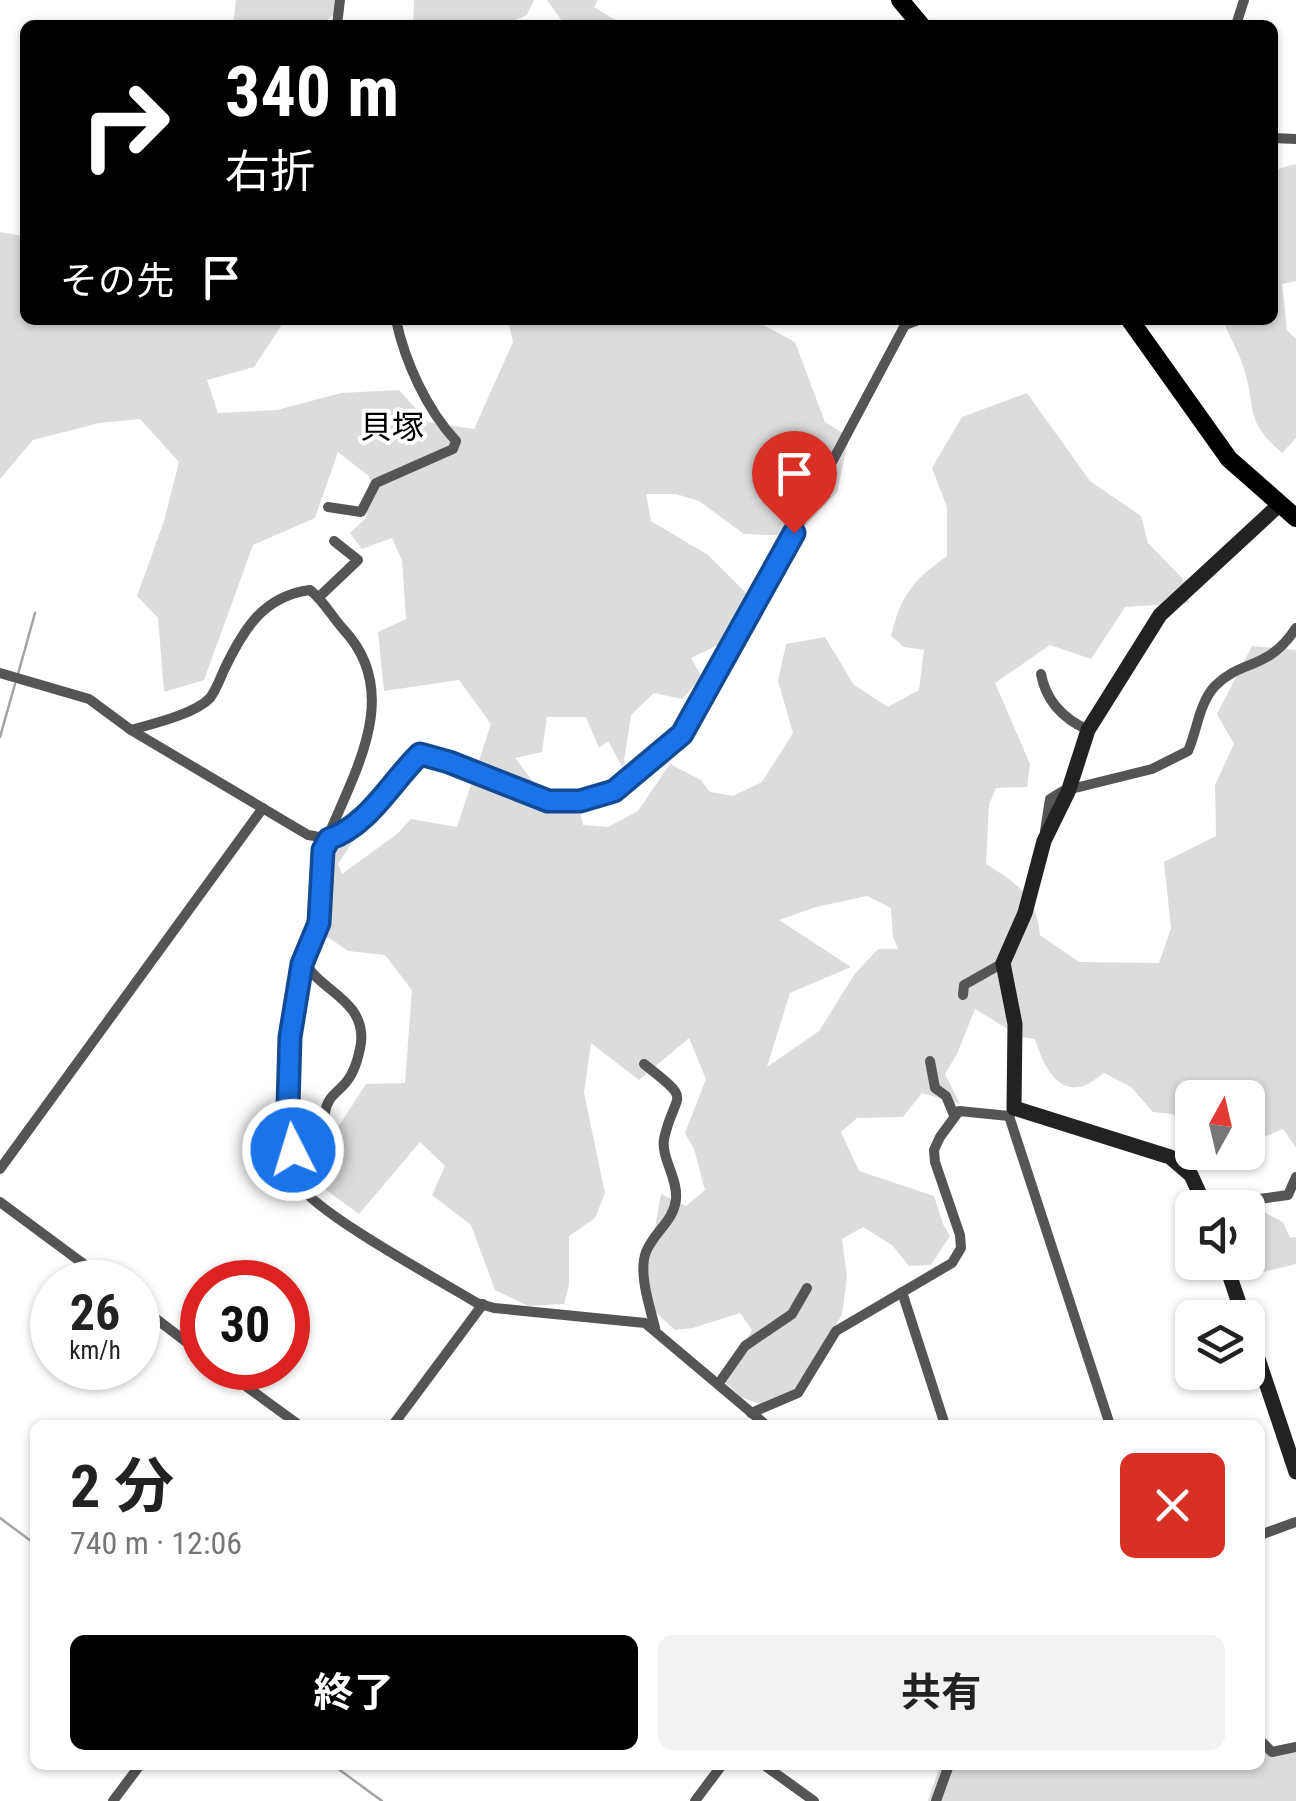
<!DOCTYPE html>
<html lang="ja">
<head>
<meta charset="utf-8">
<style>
  :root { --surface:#fff; --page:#f2f2f2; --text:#222; --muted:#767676; --accent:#000 }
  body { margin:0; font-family:"Roboto Condensed","Noto Sans JP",sans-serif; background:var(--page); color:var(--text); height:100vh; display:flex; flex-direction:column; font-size:38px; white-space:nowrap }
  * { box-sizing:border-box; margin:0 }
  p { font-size:32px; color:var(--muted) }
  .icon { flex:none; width:55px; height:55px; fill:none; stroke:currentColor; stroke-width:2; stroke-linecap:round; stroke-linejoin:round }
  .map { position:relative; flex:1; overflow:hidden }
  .panel { position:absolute; left:30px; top:1420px; width:1235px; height:350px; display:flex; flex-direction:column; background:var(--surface); border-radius:15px; box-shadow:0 2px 8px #0004 }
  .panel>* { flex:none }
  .banner { position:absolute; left:20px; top:20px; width:1258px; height:305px; border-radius:15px; box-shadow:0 2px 8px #0004; background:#000; color:#fff; overflow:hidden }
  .needle { width:65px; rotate:8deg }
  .controls { position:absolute; left:1175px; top:1080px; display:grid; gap:20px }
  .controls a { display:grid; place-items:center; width:90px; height:90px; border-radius:15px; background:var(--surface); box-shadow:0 2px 8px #0004; font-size:50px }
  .speed { position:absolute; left:30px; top:1260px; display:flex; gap:20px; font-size:50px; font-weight:700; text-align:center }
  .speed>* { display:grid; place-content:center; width:130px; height:130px; border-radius:50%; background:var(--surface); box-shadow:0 2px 8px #0004; line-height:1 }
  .speed small { font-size:25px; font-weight:400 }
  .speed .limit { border:15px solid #d22; background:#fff; color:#111 }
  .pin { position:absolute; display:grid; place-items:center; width:85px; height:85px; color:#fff; margin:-102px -42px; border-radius:50% 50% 50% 0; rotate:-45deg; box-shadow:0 0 10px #0007 }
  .pin .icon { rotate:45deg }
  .me { position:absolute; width:110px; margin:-55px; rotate:355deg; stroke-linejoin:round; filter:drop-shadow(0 0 8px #0008) }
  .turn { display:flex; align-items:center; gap:35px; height:210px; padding:0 40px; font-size:45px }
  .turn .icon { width:130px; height:130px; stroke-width:2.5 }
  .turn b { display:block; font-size:70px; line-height:85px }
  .then { display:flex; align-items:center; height:95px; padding:0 40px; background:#0003; gap:20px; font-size:38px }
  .round { display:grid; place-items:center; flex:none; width:105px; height:105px; border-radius:15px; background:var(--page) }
  .summary { display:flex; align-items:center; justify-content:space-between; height:170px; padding:0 40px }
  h1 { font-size:60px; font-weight:700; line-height:75px }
  .cta { display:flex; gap:20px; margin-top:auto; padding:20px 40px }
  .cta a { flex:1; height:115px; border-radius:15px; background:var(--accent); color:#fff; font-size:40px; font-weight:700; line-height:115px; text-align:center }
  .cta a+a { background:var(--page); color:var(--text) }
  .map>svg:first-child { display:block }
  .green { fill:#dcdcdc; fill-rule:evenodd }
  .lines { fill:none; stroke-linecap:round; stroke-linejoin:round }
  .stream { stroke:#a3a3a3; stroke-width:2.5 }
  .street { stroke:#555; stroke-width:10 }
  .secondary { stroke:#222; stroke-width:15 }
  .primary { stroke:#000; stroke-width:18 }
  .route-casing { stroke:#114b97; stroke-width:25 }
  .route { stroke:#1a73e8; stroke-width:18 }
  .labels { text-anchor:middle; stroke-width:8; stroke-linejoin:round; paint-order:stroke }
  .quarter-label { font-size:32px; fill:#000; stroke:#fff }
</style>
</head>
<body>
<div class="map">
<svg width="1296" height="1801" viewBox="0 0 1296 1801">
  <rect width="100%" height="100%" fill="#fff"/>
  <!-- green -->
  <g class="green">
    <polygon points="236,0 336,0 336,13 322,25 233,25"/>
    <polygon points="414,0 534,0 527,15 503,25 413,25"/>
    <polygon points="547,0 598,0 594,7 624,25 565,25"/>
    <path d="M1296,164V281L1282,284L1287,330L1296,339V438L1282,453C1242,418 1258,410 1243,366C1238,350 1228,336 1224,320H1272L1273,175L1280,168Z"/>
    <path d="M0,232L18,235L25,240V320H285L254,367L207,380L218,413L277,410L341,393L399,390L428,422L474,429L513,342L509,325L500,320H754L795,342L825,422L849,437L837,492L796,536L744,534L699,501L676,494H646L651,521L708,555L746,593L737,636L691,658L702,677L682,699L654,693L631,715L623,768L608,741L599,748L586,717H547L542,752L515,758L544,796L565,798L580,813L583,825L608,827L638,811L670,764L701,780L710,792L733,796L762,782L793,733L778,681L786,644L825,637L854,685L888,707L919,690L924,650L904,647L891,636C901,595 913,580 947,556V507L932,468L962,417L1027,393L1090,481L1141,516L1148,543L1183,579L1189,603L1125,607L1091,659L1050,645L995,683L1030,764L1027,787L996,788L989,805L986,864C1017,883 1037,897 1040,935L1079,962L1159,963L1171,928L1164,862L1216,836L1215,785L1234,744L1217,714L1252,646L1296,650V1148L1283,1129L1248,1143V1098H1192V1125L1172,1114L1153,1112L1131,1087L1104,1073C1098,1077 1090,1084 1083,1086C1055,1095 1041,1059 1035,1039L1021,1037L975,1009L957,1054L945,1074L960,1104L922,1093L903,1117L857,1118L841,1132L859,1171L934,1196L943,1224L950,1236L931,1265L909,1266L892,1245L863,1227L842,1239L847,1277L842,1315L793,1391L760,1404L740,1397L724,1380L752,1330L740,1313L693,1328L675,1330L642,1300L661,1194L686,1206L705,1190L694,1149L685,1133L706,1079L689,1038L639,1080L591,1043L584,1093L605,1193L595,1218L569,1236V1285L564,1304L528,1306L495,1290L471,1225L432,1195L445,1166L420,1142L359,1214L322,1187L320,1155L366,1084L405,1083L412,990L385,955L348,951L329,938L305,937L311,863L321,829L346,822L358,833L338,864L342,874L397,834L411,819L457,827L491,724L459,680L384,691L378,632L406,619L402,560L392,538L362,549L350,533L366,518L370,477L338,452L315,518L253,545L204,680L164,692L158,618L137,596L164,521L179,462L140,419L99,423L33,440L0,479ZM867,896L891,908L893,937L898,949H878L854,975L819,1031L767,1067L790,993L851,967L779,920L816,907Z"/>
    <polygon points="1247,1192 1260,1210 1283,1222 1290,1238 1296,1237 1296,1264 1247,1276 1231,1263 1248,1262 1248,1208 1216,1207 1215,1200"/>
    <polygon points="1260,1740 1282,1753 1296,1743 1296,1801 928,1801 940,1765 1260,1765"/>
  </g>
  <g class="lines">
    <!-- stream -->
    <g class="stream">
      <polyline points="18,674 35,613"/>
      <polyline points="0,737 15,684"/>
      <polyline points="0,1518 35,1544"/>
      <polyline points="333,1765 382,1801"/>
    </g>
    <!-- street -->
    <g class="street">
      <polyline points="337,25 340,0"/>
      <polyline points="1236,25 1244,0"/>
      <polyline points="1272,138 1296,139"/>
      <path d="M328,507L361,512L376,483L453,449L456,441C427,410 405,362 396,320"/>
      <polyline points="319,597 358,560 334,541"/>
      <path d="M0,673L89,699L131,730L308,835C316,836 325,839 332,838C361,833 399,775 420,754L449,762L548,801L566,803L614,791L672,743L682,734L758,601L905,325L918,320"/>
      <path d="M1041,674C1046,702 1064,719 1088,730"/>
      <path d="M131,730C152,724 195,714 210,698C216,690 220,679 224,670C243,630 263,596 310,590C324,601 332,617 344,630C406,697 349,780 323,849C314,872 326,900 318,924C314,939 306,952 301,966C288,1012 280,1143 300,1185C314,1212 444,1283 477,1303L494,1308L645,1323L766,1425"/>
      <path d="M1045,831L1050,799L1063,791L1152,769L1188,751C1197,731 1199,703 1215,686C1241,659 1268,671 1296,628"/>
      <path d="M305,960C314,989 366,998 361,1043C359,1055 355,1071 347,1081C338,1093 327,1096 325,1113"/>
      <polyline points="963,995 964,985 1003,963"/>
      <polyline points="930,1061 935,1088 946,1096 954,1115"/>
      <path d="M644,1064C695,1104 675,1089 664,1139C661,1158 678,1178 676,1199C674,1221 654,1232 646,1252C638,1273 650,1307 655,1328"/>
      <polyline points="1009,1116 1110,1425"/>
      <polyline points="0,1169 263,808"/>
      <polyline points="0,1202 108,1282"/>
      <polyline points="1242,1208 1252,1200 1288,1195 1296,1177"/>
      <polyline points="902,1292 945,1425"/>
      <polyline points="138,1305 202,1354"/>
      <polyline points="221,1368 299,1425"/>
      <polyline points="719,1383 745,1346 792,1314 807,1288"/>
      <polyline points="751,1413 798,1393 836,1331 952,1263 961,1248 960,1235 935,1162 934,1150 940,1137 959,1111 1009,1116 1014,1108"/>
      <polyline points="393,1425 483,1304"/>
      <polyline points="1260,1535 1296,1522"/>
      <polyline points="1260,1740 1272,1752 1296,1747"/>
      <polyline points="764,1765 814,1801"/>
      <polyline points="113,1801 140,1765"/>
      <polyline points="695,1801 722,1765"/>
      <polyline points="936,1801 949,1765"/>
    </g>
    <!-- secondary -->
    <g class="secondary">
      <polyline points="1206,1208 1191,1175 1170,1157 1014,1108 1015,1024 1003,963 1025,913 1044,841 1068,792 1088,730 1160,615 1279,505"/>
      <polyline points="1225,1262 1244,1318"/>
      <polyline points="1248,1329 1296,1472"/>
    </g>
    <!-- primary -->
    <g class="primary">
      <polyline points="900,0 921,25"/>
      <polyline points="1130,320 1229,459 1296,518"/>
    </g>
  </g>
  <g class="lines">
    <!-- route casing -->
    <g class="route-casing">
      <path id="route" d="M293,1150L288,1106L290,1037L302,964L319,923L323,850L329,839C369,825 391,782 420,754L449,762L548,801H580L614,791L682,734L794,533"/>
    </g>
    <!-- route -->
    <use href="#route" class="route"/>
  </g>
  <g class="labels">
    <!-- quarter labels -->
    <g class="quarter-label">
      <text x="392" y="438">貝塚</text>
    </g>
  </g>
</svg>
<div class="controls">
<a><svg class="needle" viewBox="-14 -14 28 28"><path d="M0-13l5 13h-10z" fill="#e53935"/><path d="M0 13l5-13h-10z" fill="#767676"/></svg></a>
<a><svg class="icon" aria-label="sound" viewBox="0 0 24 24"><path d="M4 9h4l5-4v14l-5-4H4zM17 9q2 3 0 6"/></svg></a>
<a><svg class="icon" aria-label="layers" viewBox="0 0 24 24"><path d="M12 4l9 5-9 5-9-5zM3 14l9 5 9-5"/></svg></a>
</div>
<div class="speed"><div>26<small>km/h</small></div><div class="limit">30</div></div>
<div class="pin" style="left:794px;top:533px;background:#d93025"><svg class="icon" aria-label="arrive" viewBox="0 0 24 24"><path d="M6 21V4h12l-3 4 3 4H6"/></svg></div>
<svg class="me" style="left:293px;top:1150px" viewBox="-20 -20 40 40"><circle r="17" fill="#1a73e8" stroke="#fff" stroke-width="3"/><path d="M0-11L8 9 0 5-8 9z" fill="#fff"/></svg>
<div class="banner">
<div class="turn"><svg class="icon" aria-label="right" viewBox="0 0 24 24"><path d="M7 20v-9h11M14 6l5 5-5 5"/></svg><div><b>340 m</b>右折</div></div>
<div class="then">その先<svg class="icon" aria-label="arrive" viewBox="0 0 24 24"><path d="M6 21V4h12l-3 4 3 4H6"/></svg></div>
</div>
<section class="panel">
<div class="summary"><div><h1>2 分</h1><p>740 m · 12:06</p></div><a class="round" style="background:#d93025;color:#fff"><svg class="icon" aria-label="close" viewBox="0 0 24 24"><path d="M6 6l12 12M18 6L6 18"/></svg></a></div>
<div class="cta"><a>終了</a><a>共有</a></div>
</section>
</div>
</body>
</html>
